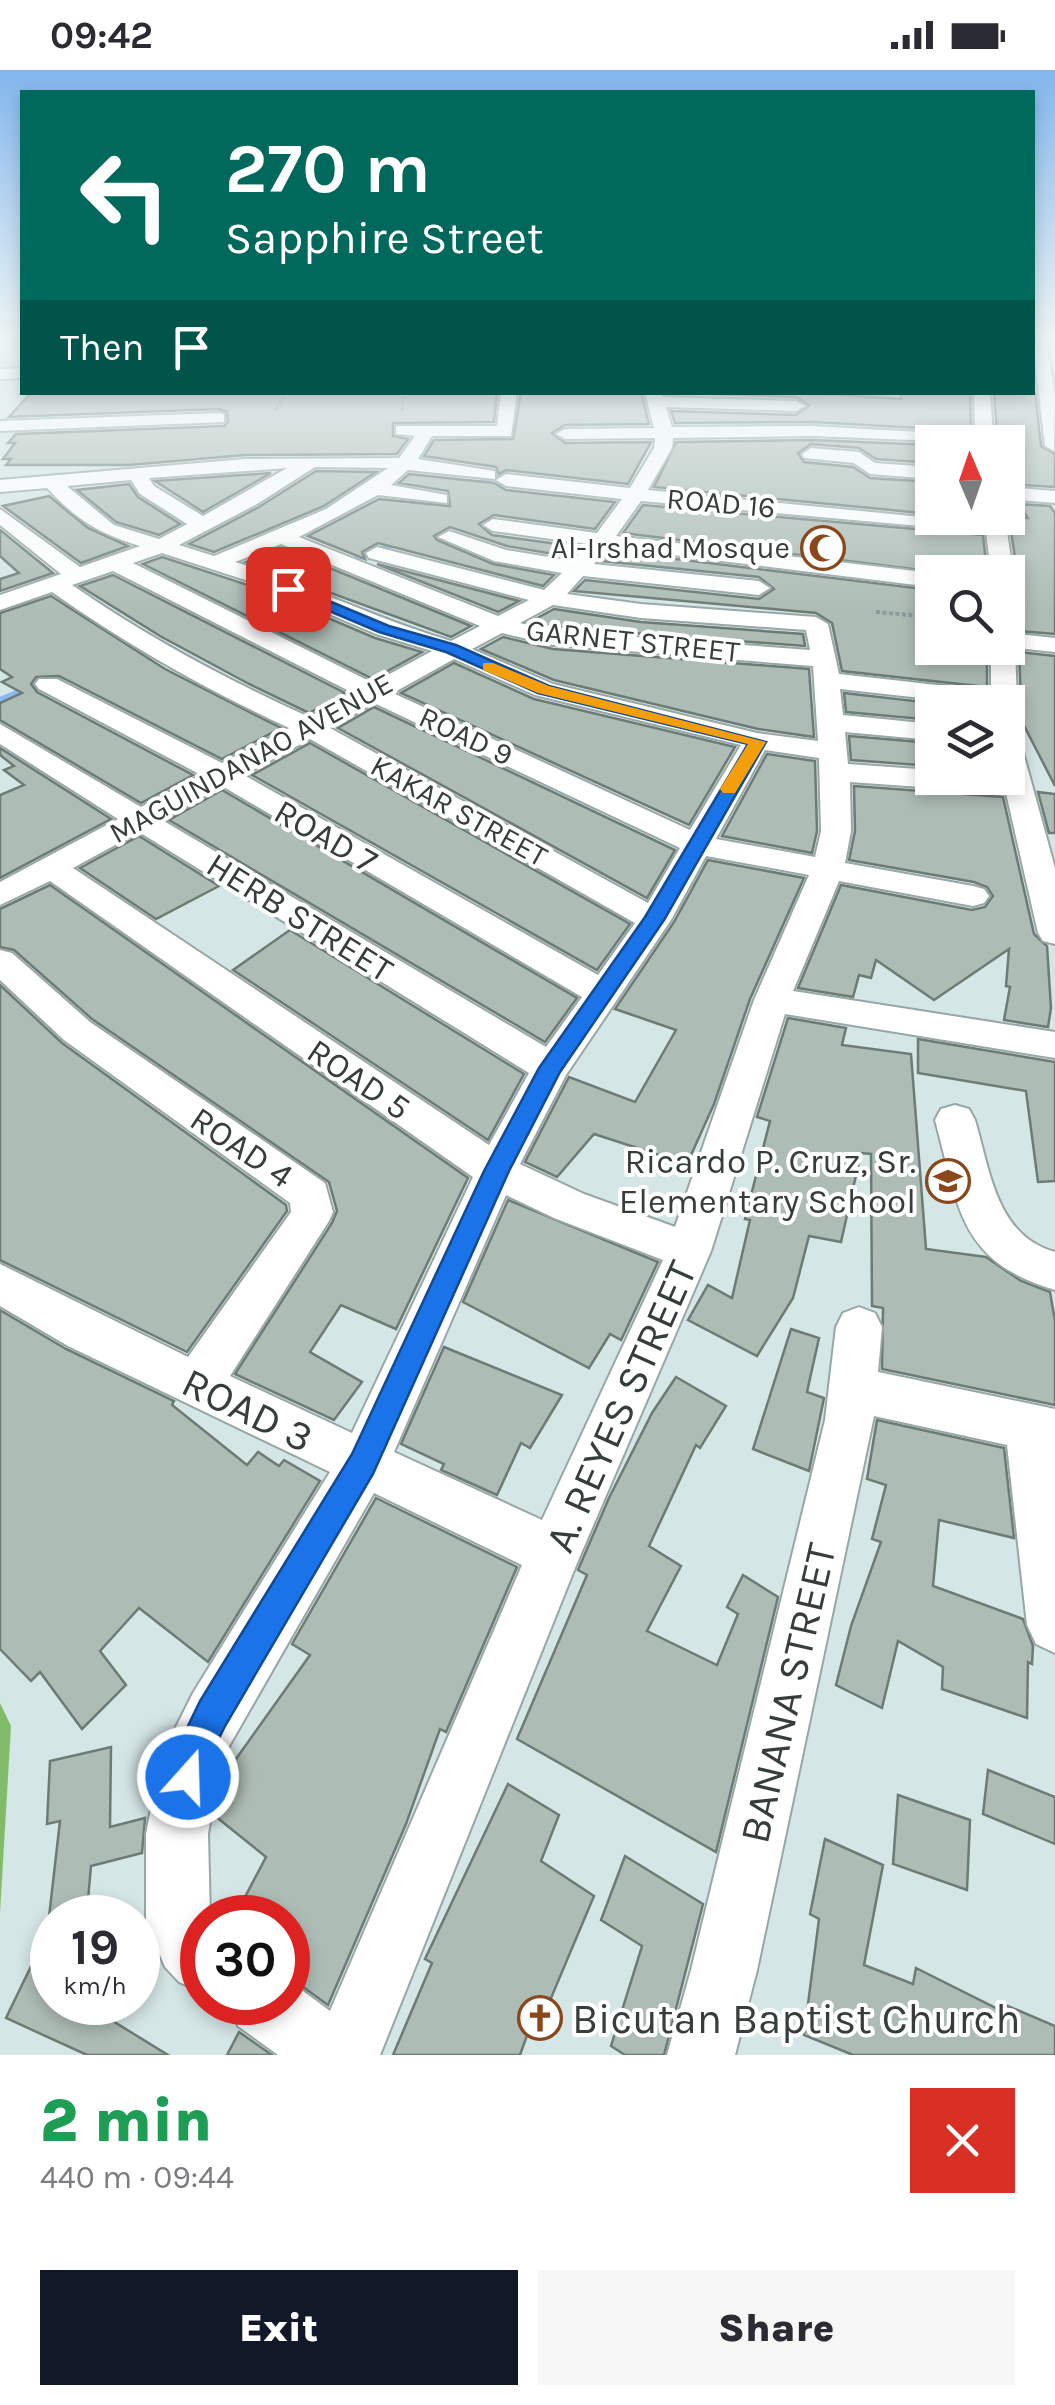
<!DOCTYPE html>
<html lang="en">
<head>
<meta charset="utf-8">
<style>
  :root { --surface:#fff; --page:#f7f7f7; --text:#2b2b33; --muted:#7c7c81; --accent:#111827 }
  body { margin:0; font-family:Karla,sans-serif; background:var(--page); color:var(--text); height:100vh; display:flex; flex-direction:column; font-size:38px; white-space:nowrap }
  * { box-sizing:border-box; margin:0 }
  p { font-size:32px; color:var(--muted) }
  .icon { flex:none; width:55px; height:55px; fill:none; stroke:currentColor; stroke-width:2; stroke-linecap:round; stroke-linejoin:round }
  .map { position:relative; height:1985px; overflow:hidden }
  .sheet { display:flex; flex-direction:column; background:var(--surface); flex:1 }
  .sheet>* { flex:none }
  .top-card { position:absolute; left:20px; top:20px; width:1015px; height:305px; border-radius:0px; box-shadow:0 5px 15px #0003; background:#00695c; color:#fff; overflow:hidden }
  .needle { width:65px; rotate:358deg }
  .fabs { position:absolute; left:915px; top:355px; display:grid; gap:20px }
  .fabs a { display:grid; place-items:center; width:110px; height:110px; border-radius:0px; background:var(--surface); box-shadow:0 5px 15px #0003; font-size:50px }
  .speed { position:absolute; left:30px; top:1825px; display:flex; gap:20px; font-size:50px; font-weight:700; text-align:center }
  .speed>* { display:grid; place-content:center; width:130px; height:130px; border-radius:50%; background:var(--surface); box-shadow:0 5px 15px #0003; line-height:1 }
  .speed small { font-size:25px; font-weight:400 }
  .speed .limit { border:15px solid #d22; background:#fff; color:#111 }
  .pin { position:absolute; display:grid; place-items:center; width:85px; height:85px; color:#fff; margin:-42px; border-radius:20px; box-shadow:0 5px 15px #0006 }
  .me { position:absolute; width:110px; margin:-55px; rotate:20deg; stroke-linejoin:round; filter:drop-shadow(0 0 8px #0008) }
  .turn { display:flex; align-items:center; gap:35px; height:210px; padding:0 40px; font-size:45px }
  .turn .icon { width:130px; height:130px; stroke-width:2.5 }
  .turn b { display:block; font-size:70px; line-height:85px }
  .then { display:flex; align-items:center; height:95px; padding:0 40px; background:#0003; gap:20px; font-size:38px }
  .round { display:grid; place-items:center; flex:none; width:105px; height:105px; border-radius:0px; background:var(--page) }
  .headline { display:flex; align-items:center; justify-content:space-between; height:170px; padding:0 40px }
  h1 { font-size:60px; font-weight:800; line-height:75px; color:#1e9e55 }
  .action { display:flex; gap:20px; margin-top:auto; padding:20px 40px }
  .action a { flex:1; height:115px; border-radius:0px; background:var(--accent); color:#fff; font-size:40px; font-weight:800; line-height:115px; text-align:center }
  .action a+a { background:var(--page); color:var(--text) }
  .status { display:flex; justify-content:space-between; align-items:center; height:70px; padding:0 50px; background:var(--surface); direction:ltr }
  .status svg { height:28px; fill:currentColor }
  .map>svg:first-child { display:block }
  .forest { fill:#82bc6b }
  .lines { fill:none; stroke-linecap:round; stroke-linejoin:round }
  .stream-far2 { stroke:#89b9f5; stroke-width:5 }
  .stream-far1 { stroke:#89b9f5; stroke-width:6 }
  .stream { stroke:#89b9f5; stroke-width:8 }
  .building { fill:#adbcb5; stroke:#6e7b75; stroke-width:2.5 }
  .minor-casing { stroke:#97a7a7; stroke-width:4 }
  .path-far1 { stroke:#8e9b9b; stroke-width:2.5; stroke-dasharray:4 2.5; stroke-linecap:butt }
  .path { stroke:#8e9b9b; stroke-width:4; stroke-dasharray:4 2.5; stroke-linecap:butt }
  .minor { fill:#fff; fill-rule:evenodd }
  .route { fill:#1a73e8; stroke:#114b97; stroke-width:2.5 }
  .slow { fill:#f59e0b }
  .labels { text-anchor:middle; stroke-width:8; stroke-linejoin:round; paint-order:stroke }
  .far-street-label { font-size:30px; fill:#363d3d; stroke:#fff }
  .far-poi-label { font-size:30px; fill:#363d3d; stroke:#fff; text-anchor:end }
  .street-label { font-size:35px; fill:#363d3d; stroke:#fff }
  .poi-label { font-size:35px; fill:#363d3d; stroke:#fff; text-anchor:end }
  .near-street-label { font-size:42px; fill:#363d3d; stroke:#fff }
  .near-poi-label { font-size:42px; fill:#363d3d; stroke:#fff; text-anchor:start }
</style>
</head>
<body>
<div class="status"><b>09:42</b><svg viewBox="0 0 49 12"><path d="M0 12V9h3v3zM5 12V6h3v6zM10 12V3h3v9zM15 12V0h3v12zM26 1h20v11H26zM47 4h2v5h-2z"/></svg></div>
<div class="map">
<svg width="1055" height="1985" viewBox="0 0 1055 1985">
  <rect width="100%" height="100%" fill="#d5e6e6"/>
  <!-- forest -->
  <polygon class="forest" points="0,1633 11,1656 0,1843"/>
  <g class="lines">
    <!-- stream-far2 -->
    <polyline class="stream-far2" points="500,403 508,399"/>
    <!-- stream-far1 -->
    <g class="stream-far1">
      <polyline points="439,444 467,419 505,401"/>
      <polyline points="351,491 402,471"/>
      <polyline points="254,527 272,520"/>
    </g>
    <!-- stream -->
    <polyline class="stream" points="0,631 68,603"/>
  </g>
  <!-- building -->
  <g class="building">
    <polygon points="89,322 497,322 494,352 393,353 393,366 408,369 397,384 245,385 129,395 6,395 11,389 3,389 15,373 8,373 16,364 224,356 228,352 227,342 218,339 9,347 31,323"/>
    <polygon points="521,322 641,322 649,354 565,355 552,363 565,373 651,372 628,414 506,400 499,404 496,397 424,386 434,370 513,369"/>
    <polygon points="665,322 796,322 901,329 901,322 970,322 971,361 813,352 675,353 671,341 796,345 809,335 796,327"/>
    <polygon points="994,322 1035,322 1041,376 1055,384 1055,417 1008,414 1008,378 1012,370 997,363"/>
    <polygon points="813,370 932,375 932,393 876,389 859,378 811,374 798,383 804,392 853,397 870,408 932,412 932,444 654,417 676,372"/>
    <polygon points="316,401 376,402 324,436 214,482 189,474 259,437"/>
    <polygon points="271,403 203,442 155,411"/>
    <polygon points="409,404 494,413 506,420 615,432 595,459 494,445 479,454 492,465 580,477 571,487 507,476 450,457 434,466 437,470 493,494 554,505 543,516 378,473 362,482 365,489 308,466 379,429 450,436 448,421 399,413"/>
    <polygon points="129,414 138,427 180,454 159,465 116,452 77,420"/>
    <polygon points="49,426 88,458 128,476 81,493 3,436"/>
    <polygon points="1019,434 1050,436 1055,443 1055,564 1008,560 1019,536 1010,510 1017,501 1009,448 1028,448"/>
    <polygon points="643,435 983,465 987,502 936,502 623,463"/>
    <polygon points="0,460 53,503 0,521 0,509 19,503 0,486"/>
    <polygon points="281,478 471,556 451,567 246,492"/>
    <polygon points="610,481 932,520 932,578 987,580 987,617 842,601 832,553 816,543 574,521 585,510 759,529 774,519 759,507 601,491"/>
    <polygon points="162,487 260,519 375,568 422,582 373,609 143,494"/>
    <polygon points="377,494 519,531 498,542"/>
    <polygon points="113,505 345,623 309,643 249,614 160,566 80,516"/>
    <polygon points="51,526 165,599 281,658 222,689 59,606 36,607 31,614 37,622 193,705 141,733 0,650 0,633 22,623 2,612 12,607 0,599 0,543"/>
    <polygon points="554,539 641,552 803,564 805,576 554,557 530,552"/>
    <polygon points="503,567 553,579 809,599 814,667 758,659 554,610 481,579"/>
    <polygon points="1019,582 1055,586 1055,716 1015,638 1021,632"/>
    <polygon points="454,593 534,629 735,677 689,755 401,623"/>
    <polygon points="844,623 932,633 932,650 846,642"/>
    <polygon points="374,637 675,780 647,828 338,658"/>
    <polygon points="849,666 932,673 932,696 851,690"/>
    <polygon points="310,673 630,854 597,900 252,705"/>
    <polygon points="0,678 111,749 0,808 0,725 24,715 4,700 14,696 0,685"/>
    <polygon points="767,684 815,691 817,761 812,783 722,766"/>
    <polygon points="854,716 1003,727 1034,864 1047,876 1051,938 1048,957 1004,950 1010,917 1006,916 1009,879 934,930 876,890 871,908 859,905 853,927 798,918 841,815 972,840 985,837 993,826 987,817 974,812 849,790 855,761"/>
    <polygon points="222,720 577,928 545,972 169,750"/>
    <polygon points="1038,722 1055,724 1055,763 1049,763"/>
    <polygon points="139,766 219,816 156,849 80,798"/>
    <polygon points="708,790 804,808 750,929 714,1034 687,1094 594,1064 557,1107 525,1092 569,1007 635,1032 676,960 615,939 674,852"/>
    <polygon points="50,815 468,1108 396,1259 341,1235 310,1282 362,1312 334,1350 235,1304 332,1153 337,1141 329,1112 92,949 14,880 0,877 0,839"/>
    <polygon points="290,860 524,1004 488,1070 233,900"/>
    <polygon points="0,915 62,973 286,1135 287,1141 187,1282 0,1190"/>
    <polygon points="788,948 846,958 842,975 911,984 926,1179 986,1187 1021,1211 1050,1222 1055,1251 1055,1335 882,1299 883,1238 872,1236 871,1084 861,1083 841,1172 809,1166 793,1228 757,1286 688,1250 708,1215 732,1228 750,1150 745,1149 770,1051 757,1047"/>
    <polygon points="918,969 1055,992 1055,1111 1038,1112 1026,1021 918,1003"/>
    <polygon points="508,1130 658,1192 624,1264 621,1270 610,1264 589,1298 463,1232"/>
    <polygon points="0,1240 66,1279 174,1331 172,1335 247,1395 258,1382 279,1396 284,1390 320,1411 208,1592 139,1538 100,1581 126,1615 82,1659 40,1602 31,1611 0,1579"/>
    <polygon points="791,1259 819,1268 807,1322 824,1328 809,1401 753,1379"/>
    <polygon points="444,1277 562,1325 530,1378 521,1373 497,1425 441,1400 444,1394 401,1374"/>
    <polygon points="676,1307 726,1336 700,1378 696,1375 649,1476 681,1496 647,1561 717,1595 738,1544 727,1537 743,1505 778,1527 716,1782 517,1669 587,1505 578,1500 609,1428 652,1343"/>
    <polygon points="877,1350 1004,1378 1014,1468 939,1450 933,1516 1023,1549 1033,1576 1032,1594 1028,1592 1027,1648 942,1619 943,1597 898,1571 882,1638 836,1615 851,1556 881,1472 872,1469 886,1415 867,1409"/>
    <polygon points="376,1428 517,1497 446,1662 440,1659 406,1754 328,1935 288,1906 288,1848 234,1848 266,1787 215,1746 221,1710 310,1585 292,1574"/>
    <polygon points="111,1677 110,1757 145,1748 142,1783 91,1796 87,1841 49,1847 60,1751 47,1754 50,1691"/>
    <polygon points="988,1700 1055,1727 1055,1774 983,1744"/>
    <polygon points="508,1714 559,1745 541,1791 594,1826 546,1940 538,1935 520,1985 393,1985 432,1893 425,1889"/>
    <polygon points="898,1725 970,1750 967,1820 893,1794"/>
    <polygon points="825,1769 883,1795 864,1895 913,1914 916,1898 1000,1940 1001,1933 1055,1956 1055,1985 853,1985 804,1965 819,1849 810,1844"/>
    <polygon points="625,1786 703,1834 664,1985 625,1985 611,1976 642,1876 601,1850"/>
    <polygon points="52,1853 52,1932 82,1932 168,1985 87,1985 6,1948"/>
    <polygon points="239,1962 272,1985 227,1985"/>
  </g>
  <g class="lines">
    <!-- minor casing -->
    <g class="minor-casing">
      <g id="minor">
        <polygon points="1032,264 1045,265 1055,325 1054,381 1045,376"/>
        <polygon points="22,298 22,308 0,309 0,299"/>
        <path d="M501,322H517L511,366H432L418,389L495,401V409L408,400L391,415L447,425V433L378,425L299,467L498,546L529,530L369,488L366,483L377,477L544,520L562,503L494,491L438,467L449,461L506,480L573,491L587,474L493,461L483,455L493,449L597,463L622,429L506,416L496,410L506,404L630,418L654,378L655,368L565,369L556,364L565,359L654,358L645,322H661L663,327L796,331L805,336L796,341L666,337L672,357L813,356L975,365L974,322H990L993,366L1006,368L1009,372L1008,374L813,366L673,368L672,378L648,420L932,448H1005L1013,502L1010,507L1008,502H991L986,462L641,431L616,466L932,503V517L608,477L594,494L759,511L770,518L759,525L583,506L567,524L641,534L816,547L828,554L839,604L991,621V578H1008V563L1055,568V582L1015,578L1017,632L1008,639V632H957L840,619L843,645L932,654V670L845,662L848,694L932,700V708H1008V662L1018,664L1055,798V874L1043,871L1038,863L1006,723L850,712L851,761L845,793L973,816L984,819L989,826L984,833L973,836L839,811L793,921L1055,962V988L785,944L711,1181L577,1493L380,1985H278L238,1956L229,1932H288V1910L330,1941L522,1495L374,1423L220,1692L208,1764L210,1848H202V1922L179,1912L165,1897L146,1851V1764L161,1687L193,1623L330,1402L68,1276L0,1236V1194L188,1287L291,1142L290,1133L64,970L0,910V880L12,883L90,952L325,1113L333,1142L329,1151L230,1306L352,1363L473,1107L50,811L0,835V812L118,749L0,674V654L141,737L201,705L39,619L35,614L39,609H57L222,693L289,658C205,619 127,575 52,522L0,540V525L61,504L0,455V439L80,497L140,476C98,463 78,451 47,418L0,422V410L245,389L399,388L415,366L396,364V356H497ZM315,397L388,398L326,439L214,486L179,475L257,434ZM287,398L203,446L154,416L149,408ZM131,410L140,424L187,454L159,469L114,455L67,416ZM281,474L480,556L451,571C377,549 309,515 235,492ZM162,483L261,515L376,564L432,581L373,613L133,493ZM113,501L353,623L309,647C225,609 147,567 72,515ZM553,535L641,548L806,560L810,580L553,561L520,553ZM502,563L553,575L813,596L818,671L757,663L553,614L472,579ZM454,589L535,625L741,675L690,760L393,623ZM374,633L680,778L648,833L330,658ZM310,669L635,853L598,905L244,705ZM765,680L819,688L821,761L815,787L716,769ZM222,716L582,927L546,977L162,750ZM139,762L529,1003L489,1075L73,798ZM706,786L809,805L754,930L675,1157L584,1124L520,1094L566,1005L671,850ZM506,1125L554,1148L663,1190L542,1450L394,1382Z"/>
        <polygon points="218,343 224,344 224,352 0,361 0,351"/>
        <polygon points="811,378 859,382 875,393 932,397 932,409 870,404 854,393 804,388 802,384"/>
        <polygon points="1008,417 1055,421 1055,433 1008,429"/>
        <path d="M955,1035L969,1039L975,1050C990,1100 996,1166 1055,1182V1220C958,1191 959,1137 935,1050L941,1039Z"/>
        <polygon points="859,1237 875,1243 882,1257 878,1302 1055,1339 1055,1583 1036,1574 1027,1555 1007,1375 874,1346 757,1900 735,1985 667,1985 691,1900 825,1350 836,1257 843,1243"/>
      </g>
    </g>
    <!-- path-far1 -->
    <g class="path-far1">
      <polyline points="276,340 285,322"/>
      <polyline points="402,341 405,322"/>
    </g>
    <!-- path -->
    <polyline class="path" points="876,542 932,547"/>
    <!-- minor -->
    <use href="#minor" class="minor"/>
  </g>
  <!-- sky -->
  <linearGradient id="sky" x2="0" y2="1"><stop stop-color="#82b6ed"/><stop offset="0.49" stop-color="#ecf4f4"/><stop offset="1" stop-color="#ecf4f4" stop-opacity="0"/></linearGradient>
  <rect width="1055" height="542" fill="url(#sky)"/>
  <!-- route -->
  <polygon class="route" points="284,516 293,516 389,556 456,575 549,616 766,672 664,850 560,1002 509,1101 373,1404 225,1656 209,1689 200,1720 188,1725 175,1720 169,1707 173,1687 200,1631 352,1384 484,1101 539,998 645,847 748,674 538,623 446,582 379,562 284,522"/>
  <!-- slow -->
  <polygon class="slow" points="483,593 493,593 549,616 766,672 735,723 723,723 720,719 748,674 538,623 483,600"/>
  <!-- icons -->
  <defs>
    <g id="mosque-ring" transform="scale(2.25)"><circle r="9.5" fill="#fff" stroke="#8b471c" stroke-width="1.5"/><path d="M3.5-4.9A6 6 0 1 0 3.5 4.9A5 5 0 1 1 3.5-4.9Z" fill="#8b471c"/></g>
    <g id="school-ring" transform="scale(2.25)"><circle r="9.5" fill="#fff" stroke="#8b471c" stroke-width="1.5"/><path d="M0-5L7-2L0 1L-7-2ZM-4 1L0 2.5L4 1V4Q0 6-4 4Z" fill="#8b471c"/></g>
    <g id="church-ring" transform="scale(2.25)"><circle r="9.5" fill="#fff" stroke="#8b471c" stroke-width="1.5"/><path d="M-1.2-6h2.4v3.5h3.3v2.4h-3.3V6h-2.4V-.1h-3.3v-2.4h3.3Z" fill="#8b471c"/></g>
  </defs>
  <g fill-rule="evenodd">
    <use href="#mosque-ring" x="823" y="478"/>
    <use href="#school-ring" x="948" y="1111"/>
    <use href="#church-ring" x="540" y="1948"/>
  </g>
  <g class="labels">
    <!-- far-street labels -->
    <g class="far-street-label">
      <text transform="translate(721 433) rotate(5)" y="10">ROAD 16</text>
      <text transform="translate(633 571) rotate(6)" y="10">GARNET STREET</text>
      <text transform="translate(466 666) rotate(25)" y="10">ROAD 9</text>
      <text transform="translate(251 688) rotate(-29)" y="10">MAGUINDANAO AVENUE</text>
      <text transform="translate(459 741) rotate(29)" y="10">KAKAR STREET</text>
    </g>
    <!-- far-poi labels -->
    <g class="far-poi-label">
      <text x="790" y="488">Al-Irshad Mosque</text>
    </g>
    <!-- street labels -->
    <g class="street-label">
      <text transform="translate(326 766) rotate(30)" y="12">ROAD 7</text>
      <text transform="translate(300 847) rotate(32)" y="12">HERB STREET</text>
      <text transform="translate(359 1009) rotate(34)" y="12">ROAD 5</text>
      <text transform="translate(242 1077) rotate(34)" y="12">ROAD 4</text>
    </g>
    <!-- poi labels -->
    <g class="poi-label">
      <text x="916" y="1103">Ricardo P. Cruz, Sr.<tspan x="916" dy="40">Elementary School</tspan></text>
    </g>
    <!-- near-street labels -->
    <g class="near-street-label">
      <text transform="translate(620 1336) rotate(-66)" y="15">A. REYES STREET</text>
      <text transform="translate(248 1339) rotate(26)" y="15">ROAD 3</text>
      <text transform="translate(787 1623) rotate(-77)" y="15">BANANA STREET</text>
    </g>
    <!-- near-poi labels -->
    <g class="near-poi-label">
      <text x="572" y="1963">Bicutan Baptist Church</text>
    </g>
  </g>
</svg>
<div class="fabs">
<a><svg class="needle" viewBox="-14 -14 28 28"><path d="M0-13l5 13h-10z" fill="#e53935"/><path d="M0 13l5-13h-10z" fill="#7c7c81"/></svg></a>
<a><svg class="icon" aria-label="search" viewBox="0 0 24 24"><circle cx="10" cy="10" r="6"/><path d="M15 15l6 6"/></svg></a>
<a><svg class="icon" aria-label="layers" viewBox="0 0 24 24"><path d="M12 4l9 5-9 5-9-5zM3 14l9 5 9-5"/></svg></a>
</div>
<div class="speed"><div>19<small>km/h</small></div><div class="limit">30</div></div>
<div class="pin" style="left:288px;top:519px;background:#d93025"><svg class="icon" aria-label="arrive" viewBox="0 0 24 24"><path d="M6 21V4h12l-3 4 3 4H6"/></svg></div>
<svg class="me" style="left:188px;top:1707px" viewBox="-20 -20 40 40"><circle r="17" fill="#1a73e8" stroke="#fff" stroke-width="3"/><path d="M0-11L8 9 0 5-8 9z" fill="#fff"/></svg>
<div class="top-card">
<div class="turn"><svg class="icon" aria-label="left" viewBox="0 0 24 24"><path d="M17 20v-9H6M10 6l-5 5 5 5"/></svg><div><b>270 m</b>Sapphire Street</div></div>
<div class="then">Then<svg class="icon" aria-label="arrive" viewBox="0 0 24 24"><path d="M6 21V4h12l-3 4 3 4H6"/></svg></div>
</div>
</div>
<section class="sheet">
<div class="headline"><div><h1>2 min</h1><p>440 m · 09:44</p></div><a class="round" style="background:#d93025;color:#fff"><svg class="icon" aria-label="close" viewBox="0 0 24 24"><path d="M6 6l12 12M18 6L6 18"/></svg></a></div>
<div class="action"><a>Exit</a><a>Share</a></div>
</section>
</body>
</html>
